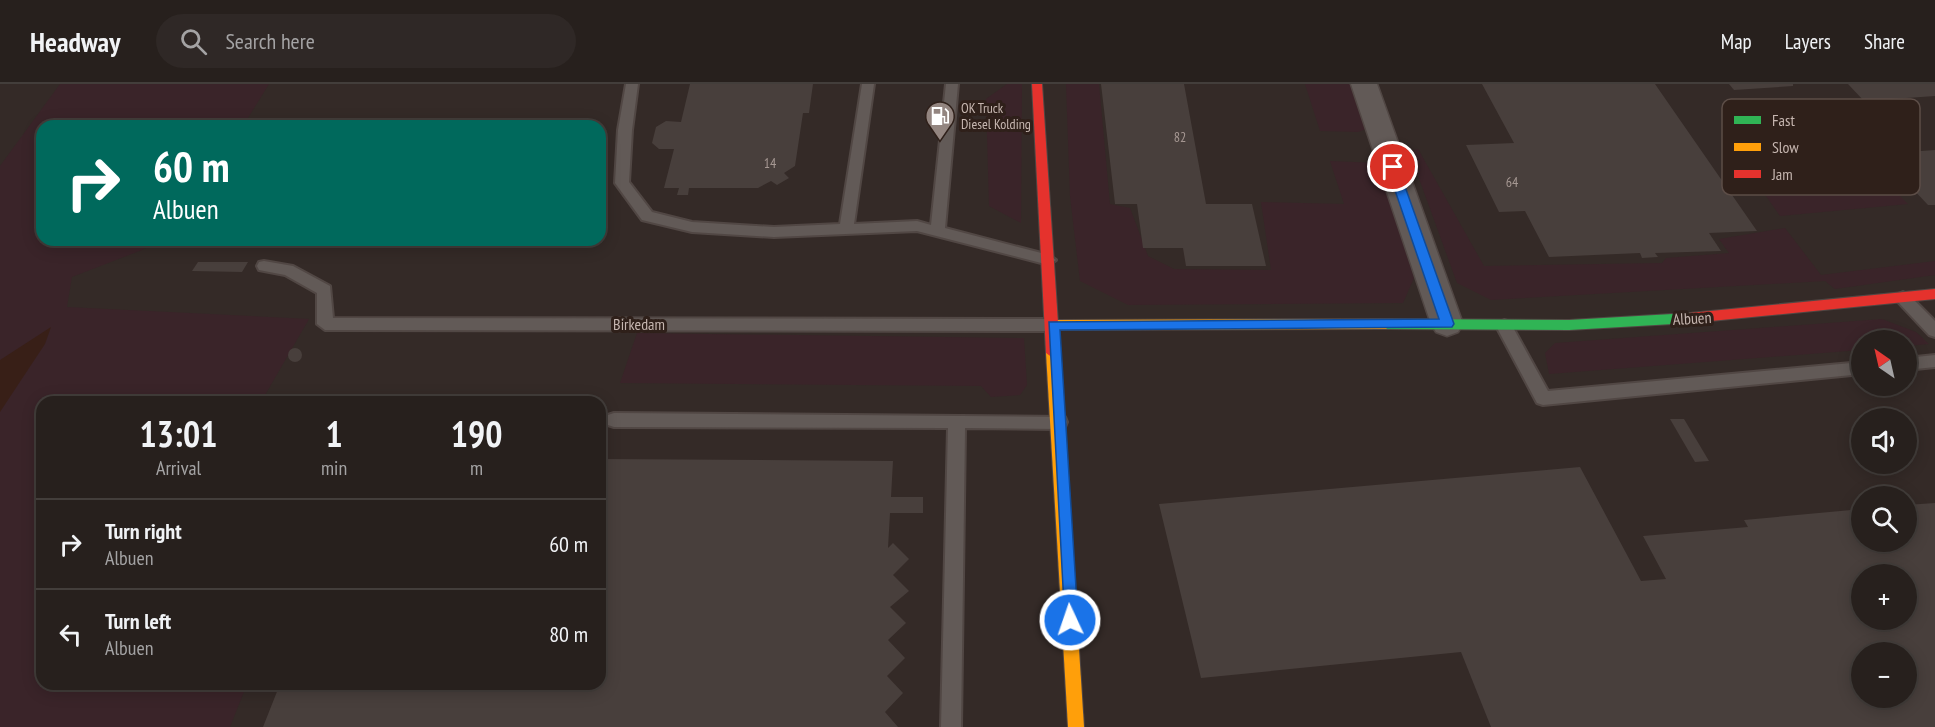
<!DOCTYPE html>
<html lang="en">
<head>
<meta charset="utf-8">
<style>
  :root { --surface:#27201d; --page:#2f2826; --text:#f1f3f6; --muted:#a4a3a4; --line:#433e3b }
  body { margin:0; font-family:"PT Sans Narrow",sans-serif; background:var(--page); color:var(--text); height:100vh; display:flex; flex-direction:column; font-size:22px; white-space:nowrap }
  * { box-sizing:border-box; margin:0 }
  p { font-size:20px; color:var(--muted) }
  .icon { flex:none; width:33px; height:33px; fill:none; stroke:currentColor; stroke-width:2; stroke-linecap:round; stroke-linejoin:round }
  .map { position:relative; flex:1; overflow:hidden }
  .side { position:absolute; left:36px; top:312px; width:570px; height:294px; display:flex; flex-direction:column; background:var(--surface); border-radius:18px; box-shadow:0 3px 15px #0003,0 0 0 2px var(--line) }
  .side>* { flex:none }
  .guide { position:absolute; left:36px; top:36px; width:570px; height:126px; border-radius:18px; box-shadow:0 3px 15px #0003,0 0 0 2px var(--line); background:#00695c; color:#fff; overflow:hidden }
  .needle { width:39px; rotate:326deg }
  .buttons { position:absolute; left:1851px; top:246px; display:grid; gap:12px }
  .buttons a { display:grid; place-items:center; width:66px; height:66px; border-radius:50%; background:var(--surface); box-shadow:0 3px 15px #0003,0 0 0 2px var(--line); font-size:30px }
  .pin { position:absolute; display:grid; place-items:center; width:51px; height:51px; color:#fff; margin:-26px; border:3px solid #fff; border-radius:50%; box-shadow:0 2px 6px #0007 }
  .me { position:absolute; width:66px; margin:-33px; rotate:357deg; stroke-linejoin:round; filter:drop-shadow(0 0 4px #0008) }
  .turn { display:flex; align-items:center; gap:21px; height:126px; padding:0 18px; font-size:27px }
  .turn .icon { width:78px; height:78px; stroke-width:2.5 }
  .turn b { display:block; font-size:42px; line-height:51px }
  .eta { display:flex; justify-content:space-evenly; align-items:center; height:102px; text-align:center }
  .eta b { font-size:36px; font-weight:700; line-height:42px }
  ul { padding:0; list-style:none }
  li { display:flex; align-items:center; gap:18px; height:90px; padding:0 18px; border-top:2px solid var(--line) }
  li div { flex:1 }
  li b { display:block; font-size:22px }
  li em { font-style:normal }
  header { display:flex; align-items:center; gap:36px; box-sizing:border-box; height:84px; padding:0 30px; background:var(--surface); border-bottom:2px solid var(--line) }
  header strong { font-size:28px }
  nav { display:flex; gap:33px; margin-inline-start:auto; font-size:21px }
  .search { width:420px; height:54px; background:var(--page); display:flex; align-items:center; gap:15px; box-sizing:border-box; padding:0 21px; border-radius:33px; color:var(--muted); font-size:22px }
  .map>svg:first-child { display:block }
  .green { fill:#3a2429 }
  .water { fill:#381f17 }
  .building { fill:#483f3c; fill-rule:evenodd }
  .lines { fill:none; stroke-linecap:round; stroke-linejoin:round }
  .lane-casing { stroke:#514744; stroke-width:4 }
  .street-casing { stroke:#514744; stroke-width:3 }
  .fast-casing { stroke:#514744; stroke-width:2 }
  .slow-casing { stroke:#514744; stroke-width:2 }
  .jam-casing { stroke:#514744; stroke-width:2 }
  .lane { fill:#625a57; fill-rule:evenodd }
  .street { fill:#625a57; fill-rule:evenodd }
  .fast { fill:#30b455; fill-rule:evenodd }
  .slow { fill:#ff9f0a; fill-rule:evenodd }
  .jam { fill:#e5322d; fill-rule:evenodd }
  .route { fill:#1a73e8; stroke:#114b97; stroke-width:1.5 }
  .labels { text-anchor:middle; stroke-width:6; stroke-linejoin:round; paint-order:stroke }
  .far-poi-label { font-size:14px; fill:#c6b6b0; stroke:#2f201a; text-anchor:start }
  .number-label { font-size:14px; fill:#a69893 }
  .street-label { font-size:16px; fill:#c6b6b0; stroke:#2f201a }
  .key { fill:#2f201a; stroke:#5c4d47; stroke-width:1.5 }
  .key-label { font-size:16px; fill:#c6b6b0 }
</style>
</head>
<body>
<header>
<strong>Headway</strong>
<div class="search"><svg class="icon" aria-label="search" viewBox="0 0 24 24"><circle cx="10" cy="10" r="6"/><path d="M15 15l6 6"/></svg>Search here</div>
<nav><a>Map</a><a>Layers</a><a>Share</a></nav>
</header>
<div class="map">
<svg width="1935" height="643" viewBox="0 0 1935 643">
  <rect width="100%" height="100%" fill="#342a27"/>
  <!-- green -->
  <g class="green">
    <polygon points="60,0 269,0 243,42 42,42 42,156 158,156 142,166 72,193 67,223 309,235 261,318 42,318 42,600 247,600 230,643 0,643 0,82"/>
    <polygon points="1007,0 1022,0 1021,139 989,122 986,15"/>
    <polygon points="1066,0 1099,0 1110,120 1130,124 1148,172 1174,185 1271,186 1261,118 1344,120 1330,77 1378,79 1414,194 1403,219 1128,221 1080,197 1070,112"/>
    <polygon points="1305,0 1350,0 1354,3 1366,45 1358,48 1320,47"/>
    <polygon points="1846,58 1908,120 1780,132 1738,72"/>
    <polygon points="1418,65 1484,182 1662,179 1666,174 1729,169 1719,155 1785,144 1821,191 1935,177 1935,191 1835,205 1825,197 1491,216 1457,199 1409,67"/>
    <polygon points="1882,235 1916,248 1929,260 1907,262 1906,256 1862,256 1861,266 1549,290 1545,269 1555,259"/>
    <polygon points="637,249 1024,254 1027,301 1020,311 991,313 981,302 620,299"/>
  </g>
  <!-- water -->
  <polygon class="water" points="51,243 45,260 0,328 0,276"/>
  <!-- building -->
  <g class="building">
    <polygon points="690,0 813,0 809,29 803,29 795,82 784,89 789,94 777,101 771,97 758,104 689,104 688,111 677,111 679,104 664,104 674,65 659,65 652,59 656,43 666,37 681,38"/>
    <polygon points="1101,0 1184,0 1206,120 1252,120 1266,182 1186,182 1183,164 1143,164 1137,120 1115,120"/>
    <polygon points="1482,0 1655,0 1757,147 1709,149 1721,167 1655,169 1658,173 1642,174 1640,169 1549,173 1525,127 1499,128 1466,61 1514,59"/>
    <polygon points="1729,0 1793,0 1793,2 1734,6"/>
    <polygon points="1848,0 1935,0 1935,12 1864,17"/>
    <polygon points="1935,66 1935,121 1928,121 1880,70"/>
    <polygon points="198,178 248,178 242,188 192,187"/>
    <circle cx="295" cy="271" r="7"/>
    <polygon points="1670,335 1684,335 1709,377 1695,378"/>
    <polygon points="600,375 893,377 891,413 923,413 923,429 890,429 888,464 893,459 909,475 893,491 909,507 890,523 906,539 888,556 905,574 887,592 903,609 885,628 898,643 263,643 280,600 600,600"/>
    <path d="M1580,383L1641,497L1666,495L1643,452L1748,443L1744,436L1862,425V458H1906V421L1935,419V643H1491L1461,568L1201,594L1159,420ZM1862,490H1906V536H1862ZM1862,568H1906V614H1862Z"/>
  </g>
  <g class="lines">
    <!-- lane casing -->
    <g class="lane-casing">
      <g id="lane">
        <polygon points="626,0 638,0 632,46 629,98 652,128 692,138 774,143 840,140 862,0 874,0 854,140 917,137 931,141 946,0 958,0 945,144 1049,171 1056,176 1049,181 917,147 774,153 692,148 642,136 615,99 618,46"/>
        <polygon points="264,177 293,182 330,202 333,234 1054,235 1062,241 1054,247 325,246 317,240 317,209 285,191 259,186 257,182 259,178"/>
        <polygon points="1903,208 1908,210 1935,237 1935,253 1929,251 1898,218 1895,214 1898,210"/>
        <polygon points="1504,236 1510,238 1548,307 1862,278 1862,290 1543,321 1537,319 1496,242"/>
        <polygon points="1935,271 1935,283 1906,286 1906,274"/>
        <polygon points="614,329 1065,333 1067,338 1065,343 1059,345 965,344 961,643 941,643 948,344 614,343 608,341 606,336 608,331"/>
      </g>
    </g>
    <!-- street casing -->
    <g class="street-casing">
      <polygon id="street" points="1351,0 1377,0 1463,240 1458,248 1447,252 1436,248 1431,240"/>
    </g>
    <!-- fast casing -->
    <g class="fast-casing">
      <polygon id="fast" points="1690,229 1696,234 1690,239 1569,246 1386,245 1380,240 1386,235 1569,236"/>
    </g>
    <!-- slow casing -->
    <g class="slow-casing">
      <g id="slow">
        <polygon points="1386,235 1392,240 1386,245 1054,246 1048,241 1054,236"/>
        <polygon points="1053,264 1060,269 1084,643 1068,643 1046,269"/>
      </g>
    </g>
    <!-- jam casing -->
    <g class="jam-casing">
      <g id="jam">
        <polygon points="1032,0 1042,0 1060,269 1053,274 1046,269"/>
        <polygon points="1935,205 1935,215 1690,239 1684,234 1690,229"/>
      </g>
    </g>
    <!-- lane -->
    <use href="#lane" class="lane"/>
    <!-- street -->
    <use href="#street" class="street"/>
    <!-- fast -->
    <use href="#fast" class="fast"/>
    <!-- slow -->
    <use href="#slow" class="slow"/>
    <!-- jam -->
    <use href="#jam" class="jam"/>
  </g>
  <!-- route -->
  <polygon class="route" points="1393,79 1398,83 1454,240 1452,243 1060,246 1078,536 1076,541 1070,543 1065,541 1049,238 1439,235 1387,83"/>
  <!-- icons -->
  <defs>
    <g id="fuel-pin" transform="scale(1.5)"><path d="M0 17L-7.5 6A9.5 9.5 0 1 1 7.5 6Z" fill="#938580" stroke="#2f201a"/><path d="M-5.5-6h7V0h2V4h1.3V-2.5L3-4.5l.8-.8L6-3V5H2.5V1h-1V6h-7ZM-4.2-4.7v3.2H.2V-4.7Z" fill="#fff"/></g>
  </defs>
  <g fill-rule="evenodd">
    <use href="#fuel-pin" x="940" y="32"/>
  </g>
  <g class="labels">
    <!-- far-poi labels -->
    <g class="far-poi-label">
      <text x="961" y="29">OK Truck<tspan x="961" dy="16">Diesel Kolding</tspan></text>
    </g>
    <!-- number labels -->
    <g class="number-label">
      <text x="1180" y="58">82</text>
      <text x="770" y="84">14</text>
      <text x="1512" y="103">64</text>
    </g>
    <!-- street labels -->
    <g class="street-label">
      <text transform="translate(1692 234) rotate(-3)" y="6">Albuen</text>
      <text x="639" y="246">Birkedam</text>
    </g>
  </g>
  <!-- legend -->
  <rect x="1722" y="15" width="198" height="96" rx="9" class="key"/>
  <rect x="1734" y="32" width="27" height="8" fill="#30b455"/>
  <rect x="1734" y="59" width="27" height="8" fill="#ff9f0a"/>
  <rect x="1734" y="86" width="27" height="8" fill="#e5322d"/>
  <g class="key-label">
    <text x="1772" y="42">Fast</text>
    <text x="1772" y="69">Slow</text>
    <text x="1772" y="96">Jam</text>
  </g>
</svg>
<div class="buttons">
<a><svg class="needle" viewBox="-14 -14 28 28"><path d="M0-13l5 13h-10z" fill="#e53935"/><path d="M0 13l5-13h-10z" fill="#a4a3a4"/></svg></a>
<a><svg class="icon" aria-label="sound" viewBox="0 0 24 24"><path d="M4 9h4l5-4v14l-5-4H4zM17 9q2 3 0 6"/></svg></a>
<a><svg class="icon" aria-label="search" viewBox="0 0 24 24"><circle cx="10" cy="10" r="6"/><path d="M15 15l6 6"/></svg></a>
<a>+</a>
<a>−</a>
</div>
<div class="pin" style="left:1393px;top:83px;background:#d93025"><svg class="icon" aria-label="arrive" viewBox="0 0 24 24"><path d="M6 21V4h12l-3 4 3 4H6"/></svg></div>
<svg class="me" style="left:1070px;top:536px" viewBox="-20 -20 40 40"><circle r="17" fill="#1a73e8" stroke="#fff" stroke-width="3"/><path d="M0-11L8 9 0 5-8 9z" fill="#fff"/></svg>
<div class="guide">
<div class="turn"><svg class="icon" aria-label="right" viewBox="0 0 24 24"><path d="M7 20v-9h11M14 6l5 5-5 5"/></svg><div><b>60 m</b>Albuen</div></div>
</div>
<section class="side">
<div class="eta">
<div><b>13:01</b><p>Arrival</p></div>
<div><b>1</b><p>min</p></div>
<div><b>190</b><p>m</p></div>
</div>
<ul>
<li><svg class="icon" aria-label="right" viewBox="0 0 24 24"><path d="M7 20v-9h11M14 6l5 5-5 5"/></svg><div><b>Turn right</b><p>Albuen</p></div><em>60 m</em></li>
<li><svg class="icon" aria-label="left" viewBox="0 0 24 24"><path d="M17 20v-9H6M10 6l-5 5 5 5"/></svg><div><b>Turn left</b><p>Albuen</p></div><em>80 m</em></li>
</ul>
</section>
</div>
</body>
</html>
